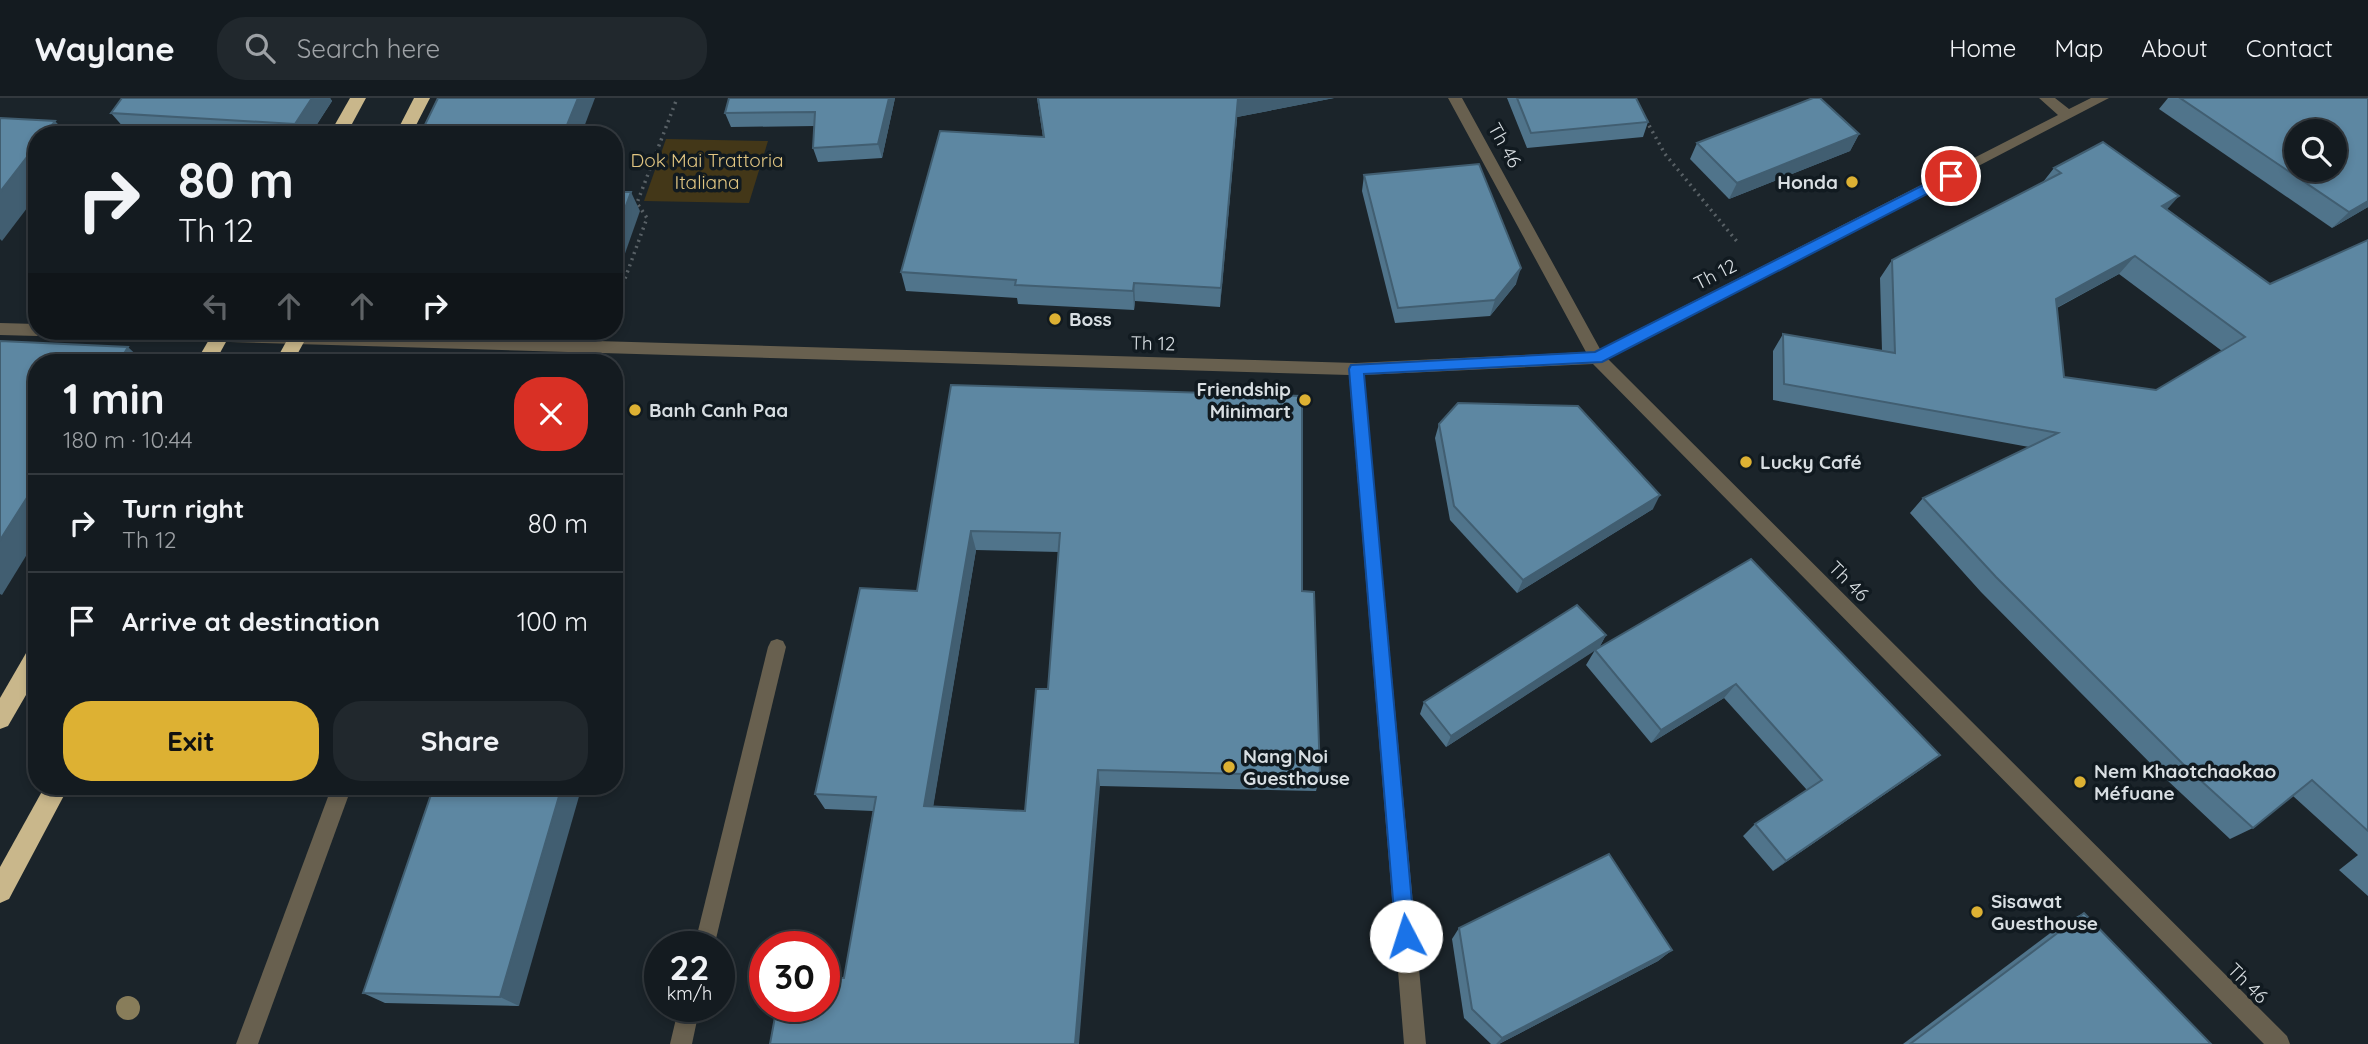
<!DOCTYPE html>
<html lang="en">
<head>
<meta charset="utf-8">
<style>
  :root { --surface:#141b20; --page:#21282d; --text:#f1f3f6; --muted:#9da1a5; --line:#33393e; --accent:#ddb133 }
  body { margin:0; font-family:Quicksand,sans-serif; background:var(--page); color:var(--text); height:100vh; display:flex; flex-direction:column; font-size:26px; white-space:nowrap }
  * { box-sizing:border-box; margin:0 }
  p { font-size:23px; color:var(--muted) }
  .icon { flex:none; width:38px; height:38px; fill:none; stroke:currentColor; stroke-width:2; stroke-linecap:round; stroke-linejoin:round }
  .map { position:relative; flex:1; overflow:hidden }
  .side { position:absolute; left:28px; top:256px; width:595px; height:441px; display:flex; flex-direction:column; background:var(--surface); border-radius:28px; box-shadow:0 4px 10px #0003,0 0 0 2px var(--line) }
  .side>* { flex:none }
  .guide { position:absolute; left:28px; top:28px; width:595px; height:214px; border-radius:28px; box-shadow:0 4px 10px #0003,0 0 0 2px var(--line); background:#141b20; color:var(--text); overflow:hidden }
  .controls { position:absolute; left:2284px; top:21px; display:grid; gap:14px }
  .controls a { display:grid; place-items:center; width:63px; height:63px; border-radius:50%; background:var(--surface); box-shadow:0 4px 10px #0003,0 0 0 2px var(--line); font-size:35px }
  .speed { position:absolute; left:644px; top:833px; display:flex; gap:14px; font-size:35px; font-weight:700; text-align:center }
  .speed>* { display:grid; place-content:center; width:91px; height:91px; border-radius:50%; background:var(--surface); box-shadow:0 4px 10px #0003,0 0 0 2px var(--line); line-height:1 }
  .speed small { font-size:18px; font-weight:400 }
  .speed .limit { border:10px solid #d22; background:#fff; color:#111 }
  .pin { position:absolute; display:grid; place-items:center; width:60px; height:60px; color:#fff; margin:-30px; border:4px solid #fff; border-radius:50%; box-shadow:0 2px 7px #0007 }
  .me { position:absolute; width:77px; margin:-38px; rotate:355deg; stroke-linejoin:round; filter:drop-shadow(0 0 5px #0008) }
  .turn { display:flex; align-items:center; gap:24px; height:147px; padding:0 35px; font-size:32px }
  .turn .icon { width:91px; height:91px; stroke-width:2.5 }
  .turn b { display:block; font-size:49px; line-height:60px }
  .lanes { display:flex; align-items:center; height:66px; padding:0 35px; background:#0003; justify-content:center; gap:35px; direction:ltr }
  .lanes .off { opacity:.35 }
  .round { display:grid; place-items:center; flex:none; width:74px; height:74px; border-radius:28px; background:var(--page) }
  .headline { display:flex; align-items:center; justify-content:space-between; height:119px; padding:0 35px }
  h1 { font-size:42px; font-weight:800; line-height:52px }
  .cta { display:flex; gap:14px; margin-top:auto; padding:14px 35px }
  .cta a { flex:1; height:80px; border-radius:28px; background:var(--accent); color:#111; font-size:28px; font-weight:800; line-height:80px; text-align:center }
  .cta a+a { background:var(--page); color:var(--text) }
  ul { padding:0; list-style:none }
  li { display:flex; align-items:center; gap:21px; height:98px; padding:0 35px; border-top:2px solid var(--line) }
  li div { flex:1 }
  li b { display:block; font-size:26px }
  li em { font-style:normal }
  header { display:flex; align-items:center; gap:42px; box-sizing:border-box; height:98px; padding:0 35px; background:var(--surface); border-bottom:2px solid var(--line) }
  header strong { font-size:33px }
  nav { display:flex; gap:38px; margin-inline-start:auto; font-size:24px }
  .search { width:490px; height:63px; background:var(--page); display:flex; align-items:center; gap:18px; box-sizing:border-box; padding:0 24px; border-radius:28px; color:var(--muted); font-size:26px }
  .map>svg:first-child { display:block }
  .green { fill:#433718 }
  .lines { fill:none; stroke-linecap:round; stroke-linejoin:round }
  .path { stroke:#596166; stroke-width:3.5; stroke-dasharray:2 4.5; stroke-linecap:butt }
  .minor { fill:#68604f; fill-rule:evenodd }
  .highway { fill:#c9b78b; fill-rule:evenodd }
  .tree { fill:#887d5a }
  .wall { fill:#50748b; fill-rule:evenodd }
  .shaded-wall { fill:#415e71 }
  .building { fill:#5d87a2; stroke:#415e71; stroke-width:2; fill-rule:evenodd }
  .route { fill:#1a73e8; stroke:#114b97; stroke-width:2 }
  .poi-dot { fill:#ddb133; stroke:#111a20; stroke-width:2.5 }
  .labels { text-anchor:middle; stroke-width:7; stroke-linejoin:round; paint-order:stroke }
  .street-label { font-size:19px; fill:#d8dee2; stroke:#111a20 }
  .park-label { font-size:19px; fill:#e2c682; stroke:#111a20 }
  .poi-label { font-size:19px; font-weight:bold; fill:#d8dee2; stroke:#111a20; text-anchor:start }
</style>
</head>
<body>
<header>
<strong>Waylane</strong>
<div class="search"><svg class="icon" aria-label="search" viewBox="0 0 24 24"><circle cx="10" cy="10" r="6"/><path d="M15 15l6 6"/></svg>Search here</div>
<nav><a>Home</a><a>Map</a><a>About</a><a>Contact</a></nav>
</header>
<div class="map">
<svg width="2368" height="946" viewBox="0 0 2368 946">
  <rect width="100%" height="100%" fill="#1b242a"/>
  <!-- green -->
  <polygon class="green" points="666,41 768,43 749,105 644,103"/>
  <g class="lines">
    <!-- path -->
    <g class="path">
      <polyline points="1646,22 1665,56 1739,146"/>
      <polyline points="614,211 647,120 637,105 676,3"/>
    </g>
    <!-- minor -->
    <g class="minor">
      <polygon points="1448,0 1462,0 1600,251 2058,17 2039,0 2055,0 2069,11 2091,0 2109,0 1608,261 2287,938 2290,946 2264,946 1593,266 1364,277 1426,946 1404,946 1349,277 57,239 49,233 252,233 1356,265 1586,254"/>
      <polygon points="0,225 37,226 37,233 44,233 37,238 0,237"/>
      <polygon points="777,541 783,543 786,549 714,849 694,849 768,549 771,543"/>
      <polygon points="332,688 352,688 258,946 236,946"/>
      <polygon points="679,908 700,908 692,946 670,946"/>
    </g>
    <!-- highway -->
    <g class="highway">
      <polygon points="350,0 366,0 346,37 329,37"/>
      <polygon points="414,0 430,0 411,37 395,37"/>
      <polygon points="214,233 232,233 215,264 196,264"/>
      <polygon points="292,233 310,233 293,264 275,264"/>
      <polygon points="37,547 37,578 8,628 0,631 0,600 29,550"/>
      <polygon points="45,688 69,688 9,801 0,805 0,769"/>
    </g>
  </g>
  <!-- trees -->
  <circle class="tree" cx="128" cy="910" r="12"/>
  <!-- wall -->
  <g class="wall">
    <polygon points="122,0 330,0 332,3 310,37 213,37 125,31 111,15"/>
    <polygon points="895,0 882,60 818,64 813,50 815,28 731,29 725,15"/>
    <polygon points="1037,0 1334,0 1237,19 1220,209 1135,203 1134,212 1018,206 1017,200 906,193 901,174 1043,39"/>
    <polygon points="1507,0 1636,0 1648,24 1643,39 1527,50"/>
    <polygon points="2168,0 2368,0 2368,109 2332,130 2159,11"/>
    <polygon points="1859,36 1850,53 1729,101 1690,61 1697,45"/>
    <path d="M2054,70L2167,111L2270,186L2368,142V798L2339,772L2358,757L2293,698L2253,730L2230,741L2167,682L1981,494L1910,415L1923,400L2029,349L1773,302V253L1783,236L1882,253L1880,180L1892,162L2043,84ZM2119,176L2222,253L2156,292L2064,279L2057,210Z"/>
    <polygon points="1364,77 1516,186 1490,218 1395,225 1362,93"/>
    <path d="M951,287L1302,493L1320,678L1316,693L1100,688L844,880L873,713L825,711L815,696L917,493ZM976,452L1059,454L1048,591L1025,713L933,708Z"/>
    <polygon points="1439,326 1653,411 1517,495 1450,422 1435,340"/>
    <polygon points="1751,461 1940,657 1923,670 1773,773 1743,738 1755,726 1807,692 1724,600 1651,645 1586,567 1595,552 1446,649 1420,616 1424,604 1606,537 1599,550"/>
    <polygon points="434,688 519,908 385,905 363,895"/>
    <polygon points="2084,815 2211,946 1903,946 2065,824"/>
    <polygon points="1459,830 1672,852 1658,863 1499,946 1491,946 1464,920 1452,841"/>
  </g>
  <!-- shaded-wall -->
  <g class="shaded-wall">
    <polygon points="312,0 330,0 332,3 310,37 303,37 295,26"/>
    <polygon points="578,0 595,0 581,37 563,37"/>
    <polygon points="889,0 895,0 882,60 878,46"/>
    <polygon points="1238,0 1334,0 1237,19 1220,209 1221,190"/>
    <polygon points="55,23 68,37 44,37"/>
    <polygon points="1859,36 1850,53 1729,101 1737,85"/>
    <polygon points="37,46 37,97 2,143 0,141 0,94"/>
    <polygon points="631,94 640,113 616,181 614,178 614,140"/>
    <polygon points="2179,98 2163,116 2162,108"/>
    <polygon points="2368,103 2368,109 2332,130 2349,114"/>
    <polygon points="2135,158 2119,176 2041,218 2056,201"/>
    <polygon points="1521,170 1516,186 1490,218 1495,202"/>
    <polygon points="1134,185 1135,203 1134,212 1133,193"/>
    <polygon points="128,249 144,264 119,264"/>
    <polygon points="37,384 37,440 2,497 0,496 0,442"/>
    <polygon points="1660,397 1653,411 1517,495 1523,482"/>
    <polygon points="971,433 976,452 931,722 924,708"/>
    <polygon points="614,521 625,535 614,572"/>
    <polygon points="1606,537 1599,550 1446,649 1451,638"/>
    <polygon points="1736,586 1724,600 1651,645 1661,632"/>
    <polygon points="1940,657 1923,670 1773,773 1786,763"/>
    <polygon points="1098,672 1100,688 1079,946 1075,946"/>
    <polygon points="562,688 582,688 519,908 500,899"/>
    <polygon points="1672,852 1658,863 1499,946 1496,946 1502,940"/>
  </g>
  <!-- building -->
  <g class="building">
    <polygon points="122,0 312,0 295,26 111,15"/>
    <polygon points="438,0 578,0 563,37 420,37"/>
    <polygon points="729,0 889,0 878,46 813,50 815,14 725,15"/>
    <polygon points="1038,0 1238,0 1221,190 1134,185 1133,193 1015,187 1016,182 901,174 940,33 1044,39"/>
    <polygon points="1517,0 1636,0 1648,24 1531,35"/>
    <polygon points="1813,0 1820,0 1859,36 1737,85 1697,45"/>
    <path d="M2180,0H2368V103L2349,114ZM2296,33H2334V72H2296Z"/>
    <polygon points="0,20 55,23 44,37 37,37 37,46 0,94"/>
    <path d="M2103,44L2179,98L2162,108L2270,186L2368,142V733L2312,682L2253,730L2187,670L1996,479L1923,400L2058,335L1784,286L1783,236L1895,255L1892,162L2061,75L2054,70ZM2135,158L2245,239L2156,292L2064,279L2056,201Z"/>
    <polygon points="1479,66 1521,170 1495,202 1398,210 1364,77"/>
    <polygon points="614,94 631,94 614,140"/>
    <polygon points="0,243 128,249 119,264 37,264 37,384 0,442"/>
    <polygon points="312,257 459,264 308,264"/>
    <path d="M951,287L1302,298V493L1314,494L1320,678L1098,672L1075,946H770L777,908H824V879L844,880L876,699L815,696L860,490L917,493ZM971,433L1060,435L1048,591H1036L1025,713L924,708Z"/>
    <polygon points="1458,305 1578,308 1660,397 1523,482 1454,408 1439,326"/>
    <polygon points="1751,461 1940,657 1786,763 1755,726 1822,682 1778,633 1736,586 1661,632 1595,552"/>
    <polygon points="1577,507 1606,537 1451,638 1424,604"/>
    <polygon points="434,688 562,688 500,899 363,895"/>
    <polygon points="1609,756 1672,852 1502,940 1472,911 1459,830"/>
    <polygon points="2084,815 2211,946 1910,946"/>
  </g>
  <!-- route -->
  <polygon class="route" points="1951,73 1958,78 1956,81 1602,264 1364,276 1415,838 1412,845 1406,847 1399,845 1396,838 1349,271 1351,267 1595,254"/>
  <!-- markers -->
  <g class="poi-dot">
    <circle cx="1852" cy="84" r="7"/>
    <circle cx="1055" cy="221" r="7"/>
    <circle cx="1305" cy="302" r="7"/>
    <circle cx="635" cy="312" r="7"/>
    <circle cx="1746" cy="364" r="7"/>
    <circle cx="1229" cy="669" r="7"/>
    <circle cx="2080" cy="684" r="7"/>
    <circle cx="1977" cy="814" r="7"/>
  </g>
  <g class="labels">
    <!-- street labels -->
    <g class="street-label">
      <text transform="translate(1505 47) rotate(61)" y="7">Th 46</text>
      <text transform="translate(1715 176) rotate(-27)" y="7">Th 12</text>
      <text transform="translate(1153 245) rotate(1)" y="7">Th 12</text>
      <text transform="translate(1849 483) rotate(45)" y="7">Th 46</text>
      <text transform="translate(2248 885) rotate(45)" y="7">Th 46</text>
    </g>
    <!-- park labels -->
    <g class="park-label">
      <text x="707" y="69">Dok Mai Trattoria<tspan x="707" dy="22">Italiana</tspan></text>
    </g>
    <!-- poi labels -->
    <g class="poi-label">
      <text x="1838" y="91" text-anchor="end">Honda</text>
      <text x="1069" y="228">Boss</text>
      <text x="1291" y="298" text-anchor="end">Friendship<tspan x="1291" dy="22">Minimart</tspan></text>
      <text x="649" y="319">Banh Canh Paa</text>
      <text x="1760" y="371">Lucky Café</text>
      <text x="1243" y="665">Nang Noi<tspan x="1243" dy="22">Guesthouse</tspan></text>
      <text x="2094" y="680">Nem Khaotchaokao<tspan x="2094" dy="22">Méfuane</tspan></text>
      <text x="1991" y="810">Sisawat<tspan x="1991" dy="22">Guesthouse</tspan></text>
    </g>
  </g>
</svg>
<div class="controls">
<a><svg class="icon" aria-label="search" viewBox="0 0 24 24"><circle cx="10" cy="10" r="6"/><path d="M15 15l6 6"/></svg></a>
</div>
<div class="speed"><div>22<small>km/h</small></div><div class="limit">30</div></div>
<div class="pin" style="left:1951px;top:78px;background:#d93025"><svg class="icon" aria-label="arrive" viewBox="0 0 24 24"><path d="M6 21V4h12l-3 4 3 4H6"/></svg></div>
<svg class="me" style="left:1406px;top:838px" viewBox="-20 -20 40 40"><circle r="19" fill="#fff"/><path d="M0-13L10 11 0 6-10 11z" fill="#1a73e8"/></svg>
<div class="guide">
<div class="turn"><svg class="icon" aria-label="right" viewBox="0 0 24 24"><path d="M7 20v-9h11M14 6l5 5-5 5"/></svg><div><b>80 m</b>Th 12</div></div>
<div class="lanes"><svg class="icon off" aria-label="left" viewBox="0 0 24 24"><path d="M17 20v-9H6M10 6l-5 5 5 5"/></svg><svg class="icon off" aria-label="ahead" viewBox="0 0 24 24"><path d="M12 20V5M6 11l6-6 6 6"/></svg><svg class="icon off" aria-label="ahead" viewBox="0 0 24 24"><path d="M12 20V5M6 11l6-6 6 6"/></svg><svg class="icon" aria-label="right" viewBox="0 0 24 24"><path d="M7 20v-9h11M14 6l5 5-5 5"/></svg></div>
</div>
<section class="side">
<div class="headline"><div><h1>1 min</h1><p>180 m · 10:44</p></div><a class="round" style="background:#d93025;color:#fff"><svg class="icon" aria-label="close" viewBox="0 0 24 24"><path d="M6 6l12 12M18 6L6 18"/></svg></a></div>
<ul>
<li><svg class="icon" aria-label="right" viewBox="0 0 24 24"><path d="M7 20v-9h11M14 6l5 5-5 5"/></svg><div><b>Turn right</b><p>Th 12</p></div><em>80 m</em></li>
<li><svg class="icon" aria-label="arrive" viewBox="0 0 24 24"><path d="M6 21V4h12l-3 4 3 4H6"/></svg><div><b>Arrive at destination</b></div><em>100 m</em></li>
</ul>
<div class="cta"><a>Exit</a><a>Share</a></div>
</section>
</div>
</body>
</html>
